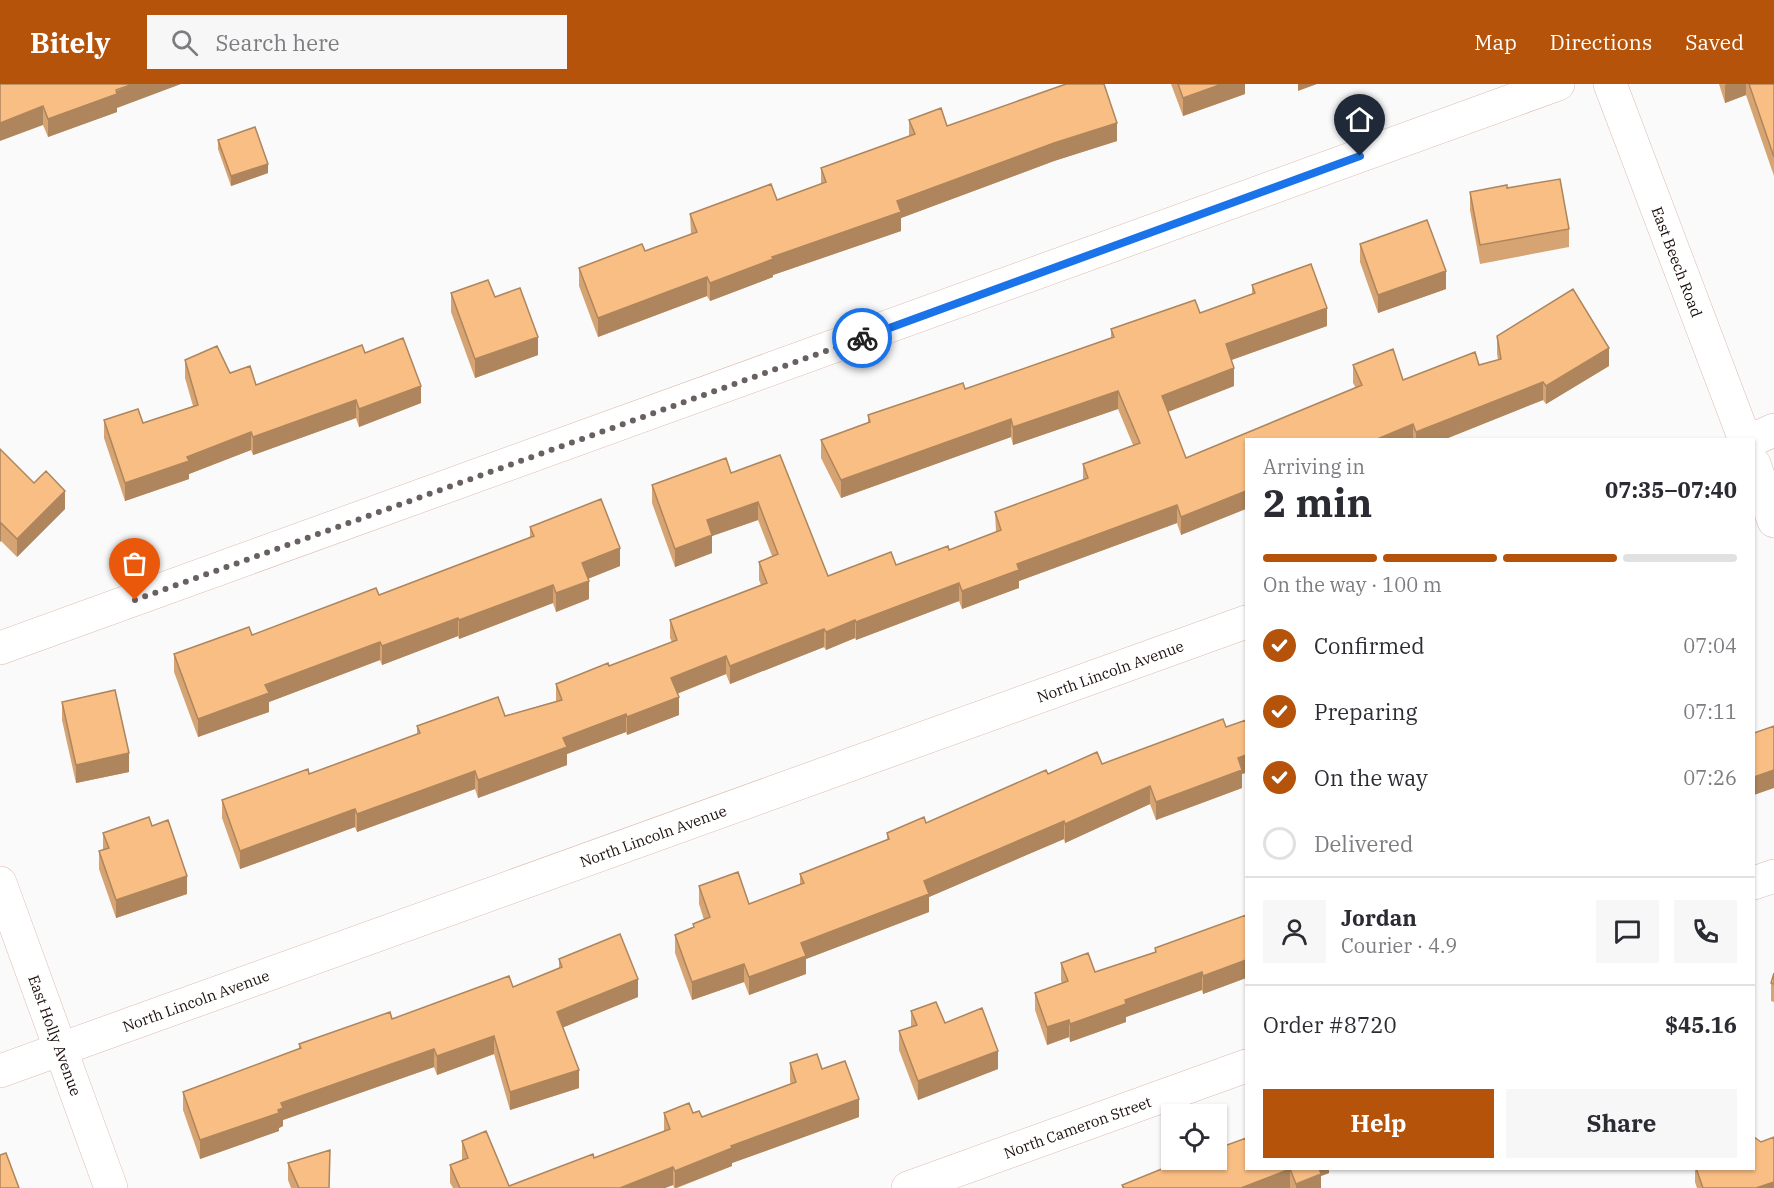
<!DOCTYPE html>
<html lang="en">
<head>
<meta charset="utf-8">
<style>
  :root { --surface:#fff; --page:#f7f7f7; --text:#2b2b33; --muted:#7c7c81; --line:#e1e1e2; --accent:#b45309 }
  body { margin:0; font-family:"IBM Plex Serif",serif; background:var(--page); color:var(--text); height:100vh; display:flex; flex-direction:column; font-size:22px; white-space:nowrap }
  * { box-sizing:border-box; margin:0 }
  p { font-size:20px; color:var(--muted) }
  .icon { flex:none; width:33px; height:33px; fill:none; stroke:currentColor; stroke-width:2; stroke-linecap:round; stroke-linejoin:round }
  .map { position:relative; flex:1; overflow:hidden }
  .panel { position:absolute; left:1245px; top:354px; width:510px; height:732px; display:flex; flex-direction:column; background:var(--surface); border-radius:0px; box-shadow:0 2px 4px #0004 }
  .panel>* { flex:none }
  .buttons { position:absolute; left:1161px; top:1020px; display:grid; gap:12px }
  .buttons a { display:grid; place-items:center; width:66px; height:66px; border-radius:0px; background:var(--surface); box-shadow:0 2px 4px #0004; font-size:30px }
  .pin { position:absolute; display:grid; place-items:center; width:51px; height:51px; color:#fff; margin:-62px -26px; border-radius:50% 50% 50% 0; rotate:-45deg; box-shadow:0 0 6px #0007 }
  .pin .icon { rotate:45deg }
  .courier { position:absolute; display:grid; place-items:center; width:60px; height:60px; margin:-30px; border:4px solid #1a73e8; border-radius:50%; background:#fff; color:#222; box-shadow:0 2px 8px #0007 }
  .headline em { font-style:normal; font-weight:800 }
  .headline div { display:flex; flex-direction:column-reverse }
  .headline { display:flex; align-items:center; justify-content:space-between; height:102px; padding:0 18px }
  h1 { font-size:39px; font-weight:800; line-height:45px }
  .bar { display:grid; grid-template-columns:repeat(4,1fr); gap:9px 6px; align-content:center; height:72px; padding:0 18px }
  .bar i { height:8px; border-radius:4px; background:var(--line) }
  .bar .selected { background:var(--accent) }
  .bar p { grid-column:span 4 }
  .line { display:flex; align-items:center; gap:15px; padding:0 18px; border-top:2px solid var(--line) }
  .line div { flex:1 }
  .round { display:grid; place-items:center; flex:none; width:63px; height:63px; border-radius:0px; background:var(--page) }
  ol { padding:0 18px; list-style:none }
  li { display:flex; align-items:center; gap:18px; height:66px }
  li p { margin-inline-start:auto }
  li .icon { padding:6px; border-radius:50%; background:var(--accent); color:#fff; stroke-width:4 }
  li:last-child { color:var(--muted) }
  li i { width:33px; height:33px; border:3px solid var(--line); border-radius:50% }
  .action { display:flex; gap:12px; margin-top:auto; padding:12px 18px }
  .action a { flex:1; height:69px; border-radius:0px; background:var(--accent); color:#fff; font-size:24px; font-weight:800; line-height:69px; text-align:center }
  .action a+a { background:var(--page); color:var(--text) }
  header { display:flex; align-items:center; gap:36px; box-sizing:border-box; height:84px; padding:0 30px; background:var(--accent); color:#fff }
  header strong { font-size:28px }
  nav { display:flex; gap:33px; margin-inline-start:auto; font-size:21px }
  .search { width:420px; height:54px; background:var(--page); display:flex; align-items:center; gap:15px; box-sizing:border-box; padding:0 21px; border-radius:0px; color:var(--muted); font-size:22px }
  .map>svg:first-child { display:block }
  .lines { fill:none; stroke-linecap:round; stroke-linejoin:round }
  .minor-casing { stroke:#dfbbae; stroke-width:34 }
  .minor { stroke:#fff; stroke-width:33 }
  .wall { fill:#d6a372 }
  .shaded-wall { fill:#ae855c }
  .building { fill:#f9be84; stroke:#ae855c; stroke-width:1.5 }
  .done { stroke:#69615f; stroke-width:6; stroke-dasharray:0 10.8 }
  .route { stroke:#1a73e8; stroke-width:8 }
  .labels { text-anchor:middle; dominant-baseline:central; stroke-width:4.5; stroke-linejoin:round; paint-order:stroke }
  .street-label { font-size:15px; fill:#1b0f0b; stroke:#fafafa }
</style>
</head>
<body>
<header>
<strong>Bitely</strong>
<div class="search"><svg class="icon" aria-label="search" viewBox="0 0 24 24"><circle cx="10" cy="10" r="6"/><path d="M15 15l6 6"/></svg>Search here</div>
<nav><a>Map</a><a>Directions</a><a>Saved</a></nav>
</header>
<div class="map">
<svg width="1774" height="1104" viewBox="0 0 1774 1104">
  <rect width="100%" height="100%" fill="#fafafa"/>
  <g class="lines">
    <defs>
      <g id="minor">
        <path id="s1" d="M1610 0 1745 356"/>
        <path d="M1752 356 1774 346"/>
        <path d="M1754 380 1774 437"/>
        <path d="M0 564 1558 0"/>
        <path id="s2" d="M0 799 111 1104"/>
        <path d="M1754 799 1774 792"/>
        <path id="s3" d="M0 987 1246 538"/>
        <path id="s4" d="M908 1104 1246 982"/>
      </g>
    </defs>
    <use href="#minor" class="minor-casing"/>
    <use href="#minor" class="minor"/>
  </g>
  <path class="wall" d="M0 0 117 24V28L48 53 43 41Z
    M1171 0H1245V10L1183 32Z
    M1719 0H1774V92L1746 11 1725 19Z
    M909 36 947 42 1117 57 1054 77 901 134V147L773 191V193L710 217 707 212 598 253 579 202V184L645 167 691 150 690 130 777 116 821 100V84L909 52Z
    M218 56 268 89 231 102 218 65Z
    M1507 104 1569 145V163L1480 180 1470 126V108Z
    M1360 160 1446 205 1378 229 1360 178Z
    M1252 201 1327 242 1231 276 1234 302 1168 328 1186 374 1356 304 1353 299V281L1403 296 1479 281 1498 276 1497 270V252L1609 282 1546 320 1543 316 1443 356H1246L1181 451 1177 439 1019 497V504L962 525 959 517 856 556 855 554 826 566 824 563 730 600 726 590 677 610 679 631 627 651 626 648 567 670V681L478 714 475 705 357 748 355 743 240 785 222 734V716L309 690 417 651V642L505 632 556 617V600L609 582 672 558 670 554V536L761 501 759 496V478L772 472 758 436 712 452V469L675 483 652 419V401L731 389 828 492 896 481 949 466 996 448 995 428 1083 396V380L1133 361 1118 325 1013 361 1011 353 841 414 821 374V356L868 339V331L965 305 1111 254V245L1200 229 1252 210Z
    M451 209 495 213 538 271 475 294 451 228Z
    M365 269 421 319 359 343 356 334 253 371 251 366 189 390V395L125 417 104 354V336L143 339 193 322 185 294V276L230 289 256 301Z
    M0 365 34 399 65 425 17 473 1 457Z
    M530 443 620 482 588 495 589 515 556 528 553 519 459 555 458 552 382 581 380 576 269 618V628L198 653 174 588V570L252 551 379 511 530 453Z
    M62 618 129 688 76 699 62 636Z
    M1102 680 1242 690V704L1156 736 1150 720 1065 759 1064 755 929 813V828L806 875V890L749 911 744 898 692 916 675 869V851L693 844V840L704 836 699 820V802L749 820 800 800V790L887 756V749L926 739 1048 690Z
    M152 742 187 810 116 834 99 785V767L103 766V749Z
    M1246 831V894L1203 910 1202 906 1126 933V938L1070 958 1069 953 1047 961 1035 926V909L1062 899 1061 897V879L1095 888 1155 868V864Z
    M559 875 638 913 563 943 579 1004 510 1026 494 970 437 991 434 983 283 1036V1042L279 1044V1047L200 1075 183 1026V1008L299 965V960L513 903 559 884Z
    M1774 889V918L1771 917V899Z
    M911 927 945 939 998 985 918 1016 899 966V947L911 943Z
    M790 979 822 985 859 1033 732 1079V1082L677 1104H674L673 1101 665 1104H453L450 1099V1081L462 1076V1057L509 1102 594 1074 664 1047V1029H693L702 1033 791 1000 790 997Z
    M1761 1058 1774 1104H1697L1695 1098V1084H1754Z
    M1185 1077 1329 1084V1089L1321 1092V1104H1122V1101Z
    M288 1079 329 1104H291L288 1096Z"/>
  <path class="shaded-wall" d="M133 0H181L117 24V28L48 53V35Z
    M1222 0H1245V10L1183 32V14Z
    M1298 0H1317L1298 7Z
    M1727 0H1746V11L1725 19V1Z
    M43 22V41L0 57V39Z
    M1117 39V57L1054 77 901 134V147L773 191V193L710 217V199L772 173 897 117 1054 59Z
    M268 80V89L231 102V92Z
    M1446 187V205L1378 229V211Z
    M707 193V212L598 253V234Z
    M1327 224V242L1226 278V260Z
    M538 253V271L475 294V275Z
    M1609 264V282L1546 320V302Z
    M1234 284V302L1162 330V312Z
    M1543 298V316L1443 356H1416V348Z
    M421 302V319L359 343V325Z
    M1118 307V325L1013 361V343Z
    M356 316V334L253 371V353Z
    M1011 335V353L841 414V396Z
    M1413 340V356H1375Z
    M251 348V366L189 390V395L125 417V399L187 373Z
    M65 407V425L17 473V455Z
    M1246 407V425L1181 451V433Z
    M758 418V436L712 452V469L675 483V465L707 436Z
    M1177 421V439L1019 497V504L962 525V507L1017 480Z
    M1 439V457L0 458V440Z
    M620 464V482L582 497V479Z
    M589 497V515L556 528V509Z
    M959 499V517L856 556V538Z
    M553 501V519L459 555V536Z
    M458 534V552L382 581V562Z
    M855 536V554L826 566V548Z
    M824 545V563L730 600V582Z
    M380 558V576L269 618V628L198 653V635L265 601Z
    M726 572V590L671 612V594Z
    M679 613V631L627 651V633Z
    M626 630V648L567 670V681L478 714V696L563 654Z
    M129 669V688L76 699V681Z
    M1246 671V689L1242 690V704L1156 736V718L1238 674Z
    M1774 686V704L1754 711V693Z
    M475 687V705L357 748V730Z
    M1150 702V720L1065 759V740Z
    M355 725V743L240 785V767Z
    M1064 737V755L929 813V828L806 875V890L749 911V893L801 859 924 797Z
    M187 792V810L116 834V816Z
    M1246 876V894L1203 910V892Z
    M744 880V898L692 916V898Z
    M1202 888V906L1126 933V938L1070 958V940L1125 916Z
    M638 895V913L557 946V928Z
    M1069 936V953L1047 961V943Z
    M494 952V970L437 991V972Z
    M434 965V983L283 1036V1042L279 1044V1047L200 1075V1056L278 1026 281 1019Z
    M998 967V985L918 1016V997Z
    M579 986V1004L510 1026V1008Z
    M859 1015V1033L732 1079V1082L675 1104V1087L731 1062Z
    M673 1083V1101L665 1104H620Z
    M1316 1084H1329V1089L1321 1092V1104H1296V1100Z
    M1290 1085V1104H1241Z
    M1774 1098V1104H1756Z"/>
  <path class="building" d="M0 0H133L116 6 117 10 48 35 43 22 0 39Z
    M1066 0H1104L1117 39 1054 59 897 117 901 128 772 173 773 175 710 199 707 193 598 234 579 184 642 160 645 167 697 148 690 130 771 100 777 116 826 98 821 84 915 50 909 36 941 24 947 42Z
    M1178 0H1222L1183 14Z
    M1749 0H1774V73Z
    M255 43 268 80 231 92 218 56Z
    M1560 95 1569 145 1480 161 1470 108 1507 101V104Z
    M1427 136 1446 187 1378 211 1360 160Z
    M1311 180 1327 224 1226 260 1234 284 1162 312 1186 374 1362 301 1353 281 1393 265 1403 296 1475 268 1479 281 1501 275 1497 252 1573 205 1609 264 1546 302 1543 298 1416 348 1413 340 1375 356H1246V407L1181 433 1177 421 1017 480 1019 486 962 507 959 499 856 538 855 536 826 548 824 545 730 582 726 572 671 594 679 613 627 633 626 630 563 654 567 663 478 696 475 687 357 730 355 725 240 767 222 716 308 685 309 690 420 649 417 642 498 613 505 632 562 616 556 600 608 579 609 582 677 556 670 536 767 499 759 478 778 470 758 418 707 436 712 451 675 465 652 401 726 374 731 389 780 371 828 492 891 468 896 481 948 462 949 466 1001 446 995 428 1088 394 1083 380 1140 359 1118 307 1013 343 1011 335 841 396 821 356 870 338 868 331 963 299 965 305 1114 253 1111 245 1195 216 1200 229 1255 209 1252 201Z
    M488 196 495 213 520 204 538 253 475 275 451 209Z
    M403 254 421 302 359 325 356 316 253 353 251 348 187 373 189 377 125 399 104 336 138 325 143 339 198 321 185 276 217 262 230 289 250 282 256 301 362 261 365 269Z
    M0 365 34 399 46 387 65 407 17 455 1 439 0 440Z
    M601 415 620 464 582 479 589 497 556 509 553 501 459 536 458 534 382 562 380 558 265 601 269 609 198 635 174 570 249 543 252 551 376 504 379 511 534 452 530 443Z
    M115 606 129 669 76 681 62 618Z
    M1223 635 1226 643 1246 636V671L1238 674 1242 686 1156 718 1150 702 1065 740 1064 737 924 797 929 810 801 859 806 872 749 893 744 880 692 898 675 851 694 843 693 840 710 833 699 802 738 788 749 820 804 799 800 790 889 755 887 749 924 733 926 739 1046 686 1048 690 1097 668 1102 680Z
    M1774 642V686L1754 693V649Z
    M149 733 152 742 168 736 187 792 116 816 99 767 109 764 103 749Z
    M1246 831V876L1203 892 1202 888 1125 916 1126 920 1070 940 1069 936 1047 943 1035 909 1068 897 1061 879 1088 869 1095 888 1156 868 1155 864Z
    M620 850 638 895 557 928 579 986 510 1008 494 952 437 972 434 965 281 1019 283 1024 278 1026 279 1029 200 1056 183 1008 301 964 299 960 390 928 392 935 509 892 513 903 562 883 559 875Z
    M1774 889V900L1771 899Z
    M936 918 945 939 982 924 998 967 918 997 899 947 917 941 911 927Z
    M817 970 822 985 845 977 859 1015 731 1062 732 1064 675 1087 673 1083 620 1104H460L450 1081 468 1074 462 1057 486 1047 509 1102 593 1070 594 1074 670 1045 664 1029 689 1019 693 1029 699 1027 702 1033 796 998 790 979Z
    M1754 1053 1761 1058 1774 1053V1098L1756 1104H1703L1696 1084H1754Z
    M1246 1054V1084H1319L1321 1090 1296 1100 1290 1085 1241 1104H1124L1122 1101 1184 1076 1185 1077 1189 1076H1216V1065Z
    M330 1066 329 1104H299L288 1079Z
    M6 1069 19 1104H0V1071Z"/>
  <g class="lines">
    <path class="done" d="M135 516 862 254"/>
    <path class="route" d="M862 254 1360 72"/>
  </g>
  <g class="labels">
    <g class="street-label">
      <text stroke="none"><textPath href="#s1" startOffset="190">East Beech Road</textPath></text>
      <text stroke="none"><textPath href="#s3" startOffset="1180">North Lincoln Avenue</textPath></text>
      <text stroke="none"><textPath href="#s3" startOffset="694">North Lincoln Avenue</textPath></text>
      <text stroke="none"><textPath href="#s3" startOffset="208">North Lincoln Avenue</textPath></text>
      <text stroke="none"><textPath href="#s2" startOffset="162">East Holly Avenue</textPath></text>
      <text stroke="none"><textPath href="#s4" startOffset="180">North Cameron Street</textPath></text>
    </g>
  </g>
</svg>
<div class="buttons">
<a><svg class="icon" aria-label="locate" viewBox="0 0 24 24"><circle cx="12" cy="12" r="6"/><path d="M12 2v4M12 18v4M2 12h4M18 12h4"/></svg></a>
</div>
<div class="pin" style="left:135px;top:516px;background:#ea580c"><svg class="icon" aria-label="bag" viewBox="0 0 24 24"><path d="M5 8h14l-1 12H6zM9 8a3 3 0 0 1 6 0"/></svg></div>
<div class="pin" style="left:1360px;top:72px;background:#1f2937"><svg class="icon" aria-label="home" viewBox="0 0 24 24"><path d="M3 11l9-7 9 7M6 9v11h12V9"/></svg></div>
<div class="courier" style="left:862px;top:254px"><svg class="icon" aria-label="bike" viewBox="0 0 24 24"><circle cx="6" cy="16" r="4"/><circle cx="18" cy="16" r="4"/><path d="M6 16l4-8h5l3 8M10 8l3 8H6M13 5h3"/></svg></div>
<section class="panel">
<div class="headline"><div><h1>2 min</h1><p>Arriving in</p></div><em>07:35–07:40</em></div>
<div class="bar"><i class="selected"></i><i class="selected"></i><i class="selected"></i><i></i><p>On the way · 100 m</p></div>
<ol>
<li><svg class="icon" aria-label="check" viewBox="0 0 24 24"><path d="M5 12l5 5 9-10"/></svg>Confirmed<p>07:04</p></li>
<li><svg class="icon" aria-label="check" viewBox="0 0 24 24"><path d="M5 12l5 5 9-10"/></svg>Preparing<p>07:11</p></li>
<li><svg class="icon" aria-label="check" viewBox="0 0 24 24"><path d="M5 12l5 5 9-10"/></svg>On the way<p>07:26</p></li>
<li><i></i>Delivered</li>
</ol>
<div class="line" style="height:108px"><a class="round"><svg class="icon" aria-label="person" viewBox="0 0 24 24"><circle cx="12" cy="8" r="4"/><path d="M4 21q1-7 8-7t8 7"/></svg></a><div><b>Jordan</b><p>Courier · 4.9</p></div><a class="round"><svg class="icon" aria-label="chat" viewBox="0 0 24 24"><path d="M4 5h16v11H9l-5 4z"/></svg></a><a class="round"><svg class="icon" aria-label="phone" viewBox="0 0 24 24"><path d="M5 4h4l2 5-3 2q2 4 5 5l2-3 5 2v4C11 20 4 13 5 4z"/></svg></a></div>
<div class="line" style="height:78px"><div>Order #8720</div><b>$45.16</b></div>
<div class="action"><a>Help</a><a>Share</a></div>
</section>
</div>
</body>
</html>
